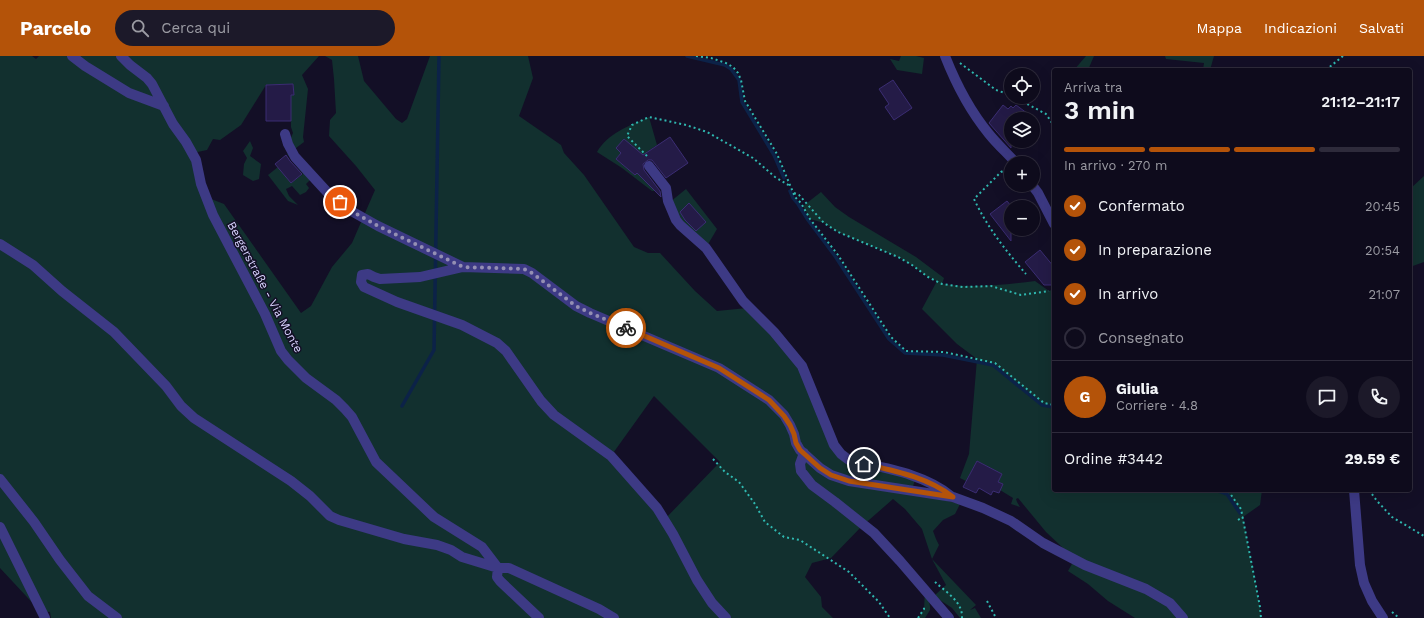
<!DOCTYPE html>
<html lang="it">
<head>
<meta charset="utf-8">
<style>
  :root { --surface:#0e0b1c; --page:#1c1929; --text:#f1f3f6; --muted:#9b9ba3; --line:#2e2b3b; --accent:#b45309 }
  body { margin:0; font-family:"Work Sans",sans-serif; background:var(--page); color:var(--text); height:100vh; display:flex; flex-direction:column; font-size:15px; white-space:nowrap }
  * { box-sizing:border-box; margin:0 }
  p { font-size:13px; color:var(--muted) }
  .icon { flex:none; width:22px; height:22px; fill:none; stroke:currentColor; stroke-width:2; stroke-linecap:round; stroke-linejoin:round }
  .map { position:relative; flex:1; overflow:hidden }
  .side { position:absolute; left:1052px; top:12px; width:360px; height:424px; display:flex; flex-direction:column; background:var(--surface); border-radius:4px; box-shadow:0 4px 16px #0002,0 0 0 1px var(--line) }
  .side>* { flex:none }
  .fabs { position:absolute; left:1004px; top:12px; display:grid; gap:8px }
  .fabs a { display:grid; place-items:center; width:36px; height:36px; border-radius:50%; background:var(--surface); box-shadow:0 4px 16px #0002,0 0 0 1px var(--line); font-size:20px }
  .pin { position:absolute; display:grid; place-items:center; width:34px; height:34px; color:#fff; margin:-17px; border:2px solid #fff; border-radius:50%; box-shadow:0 1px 4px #0007 }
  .courier { position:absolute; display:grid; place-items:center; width:40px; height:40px; margin:-20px; border:3px solid #b45309; border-radius:50%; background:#fff; color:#222; box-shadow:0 1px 5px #0007 }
  .headline em { font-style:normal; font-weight:600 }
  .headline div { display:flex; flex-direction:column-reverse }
  .headline { display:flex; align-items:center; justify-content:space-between; height:68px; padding:0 12px }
  h1 { font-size:26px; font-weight:600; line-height:30px }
  .bar { display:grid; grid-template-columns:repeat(4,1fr); gap:6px 4px; align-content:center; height:48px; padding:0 12px }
  .bar i { height:5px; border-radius:3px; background:var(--line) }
  .bar .selected { background:var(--accent) }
  .bar p { grid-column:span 4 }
  .line { display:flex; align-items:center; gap:10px; padding:0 12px; border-top:1px solid var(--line) }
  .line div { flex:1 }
  .round { display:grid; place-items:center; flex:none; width:42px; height:42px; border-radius:21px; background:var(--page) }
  ol { padding:0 12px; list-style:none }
  li { display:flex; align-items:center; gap:12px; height:44px }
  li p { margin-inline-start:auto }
  li .icon { padding:4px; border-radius:50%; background:var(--accent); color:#fff; stroke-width:4 }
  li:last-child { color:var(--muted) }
  li i { width:22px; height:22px; border:2px solid var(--line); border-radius:50% }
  header { display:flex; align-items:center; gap:24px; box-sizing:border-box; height:56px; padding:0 20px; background:var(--accent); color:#fff }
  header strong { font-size:19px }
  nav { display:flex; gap:22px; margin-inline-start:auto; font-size:14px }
  .search { width:280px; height:36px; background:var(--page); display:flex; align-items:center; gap:10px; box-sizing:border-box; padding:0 14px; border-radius:22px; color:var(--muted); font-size:15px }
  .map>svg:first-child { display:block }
  .green { fill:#12302f; fill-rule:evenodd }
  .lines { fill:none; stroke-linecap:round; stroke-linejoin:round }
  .stream { stroke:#0c2248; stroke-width:3.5 }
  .building { fill:#241b47; stroke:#3b2d73 }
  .path { stroke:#2fb8b0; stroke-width:2; stroke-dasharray:2 3; stroke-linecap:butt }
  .minor { stroke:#3d3a85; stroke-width:10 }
  .done { stroke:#948fb3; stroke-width:4; stroke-dasharray:0 7.2 }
  .route { stroke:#b45309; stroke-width:5 }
  .labels { text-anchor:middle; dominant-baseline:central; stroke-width:3; stroke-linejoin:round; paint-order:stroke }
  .street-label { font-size:12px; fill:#d9d4ff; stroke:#130f26 }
</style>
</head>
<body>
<header>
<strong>Parcelo</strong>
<div class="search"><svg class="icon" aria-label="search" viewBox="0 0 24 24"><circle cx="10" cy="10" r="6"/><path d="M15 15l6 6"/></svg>Cerca qui</div>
<nav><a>Mappa</a><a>Indicazioni</a><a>Salvati</a></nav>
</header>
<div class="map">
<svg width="1424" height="562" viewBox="0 0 1424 562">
  <rect width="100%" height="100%" fill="#130f26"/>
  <path class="green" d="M0 0H32L36 3 39 0H319L302 19 308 33 303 81 304 86 292 95 313 121 306 128 309 132 306 136 300 139 292 130 286 133 289 140 298 149 288 145 268 119 278 111 291 127 303 118 287 98 292 95 288 88 293 77 291 71V39H294L293 28 266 29 241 69 220 84 213 83 207 94 193 97 206 141 224 148 301 257 311 250 332 211 352 187 375 134 356 110 329 80 330 64 336 57 334 23 332 4 325 0H358L364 25 396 63 402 67 407 63 430 0H528L533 22 519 60 561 89 564 97 584 119 634 191 648 197H660L695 235 717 255 747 252 798 306 835 393 915 424 911 436 960 448 955 458 943 464 933 475 936 483 939 489 932 503 976 549 970 554 975 552 981 562H960L952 552 934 540 946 529 932 503 922 473 905 453 893 443 861 471 831 502 812 507 805 521 821 541 822 551 833 562H51L50 556 40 555 0 512ZM654 340 720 406 664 464 611 400Z
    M901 0H916L924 2 922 18 897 14 890 3 899 5Z
    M1086 0H1094L1088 14H1074Z
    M1165 0H1214L1210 14H1203L1204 7 1166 3Z
    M649 61 657 89 647 96 648 101 621 97 616 103 635 119 637 117 655 135H652L622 112 597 96C608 77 629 70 649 61Z
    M250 85 253 92 250 100 261 108 259 123 253 125 243 119 244 108 247 102 243 95Z
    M1424 120V206L1410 211V133Z
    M686 133 717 173 707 190 681 168 670 146Z
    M821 136 835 151 849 161 916 201 944 222 942 228C974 232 1004 229 1035 225L1049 235 1054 233V434H1262L1260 449 1243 461 1260 551 1261 562H1135L1108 545 1088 528 1068 515 1073 506 1063 492 1046 476 1018 442 1016 443 1017 446 1020 451 1011 448 1013 442 1000 434 1003 428 998 426 1002 418 977 405 966 425 960 422 969 398 977 303 957 288 922 253 937 225 928 221 912 209 898 201 838 176 824 167 810 163 803 150Z
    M925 534C926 540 931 547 930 554 929 556 926 560 925 562H918L924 553Z"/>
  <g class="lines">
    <path class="stream" d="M687 0 725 9 731 13 739 24 742 46 774 99 784 122
      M790 135 793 142 798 148 808 164 835 200 889 283 905 297 943 299 993 309 1042 349 1054 351
      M402 350 434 294 439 0
      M1216 434 1227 438 1240 457"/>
  </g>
  <path class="building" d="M893 24 912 52 894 64 885 51 889 48 879 33Z
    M293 28 294 39H291V65H266V29Z
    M1003 49 1008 53 1011 50 1013 52 1016 49 1035 63H1011V92L989 67Z
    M670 81 688 107 666 122 652 104H648L643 108 644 114 660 135 661 141 637 117 635 119 616 103 621 97 616 92 624 83 643 99Z
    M286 99 290 105 302 118 291 127 275 108Z
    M1007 145 1011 150V185L990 158Z
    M689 147 706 166 696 175 685 164 680 156Z
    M1040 194 1054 211V229H1044L1025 206Z
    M977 405 1002 418 998 426 1003 428 999 437 993 435 991 439 979 432 976 437 963 431Z"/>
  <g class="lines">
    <path class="path" d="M696 0 711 2 726 7 733 11 738 17 741 24 745 45 777 98 795 141 801 147 810 163 838 199 891 281 906 295 944 296 995 307 1044 347 1054 349
      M960 7 996 34 1011 39
      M1326 14 1343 0
      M1014 41 1046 58 1054 70
      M647 100 627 80 632 69 649 61 686 69 707 76 753 102 775 121 790 130
      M1007 113 1001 116 974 143C987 171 1006 195 1026 218
      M794 137 799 139 824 167 838 176 898 201 912 209 928 221 942 228 963 231 991 230 1021 239 1049 235
      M713 403 725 416 739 426 755 448 765 466 784 481 800 484 849 516 879 546 890 562
      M1223 434 1229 436 1241 453 1260 551 1261 562
      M1369 434 1377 445 1392 461 1424 480
      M1238 464 1243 461
      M935 526C946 536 963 546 962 562
      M987 545 996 562
      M1392 556 1399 562
      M918 562 924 553V549"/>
    <path class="minor" d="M72 0 85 10 129 37 164 50
      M121 0 130 9 147 22 152 28 173 68 186 86 196 104 201 128 213 159 265 258 281 295 288 304 306 322 336 344 345 353 352 361 376 406 434 461 482 491 498 512 497 521 500 525 539 562
      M945 0C956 28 970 55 989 78 997 88 1007 97 1016 107
      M285 78 288 88 295 101 328 137 353 156 378 170 463 211
      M649 110 666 132 668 145 676 164 680 169 706 192 743 245 774 276 802 310 834 389 841 398 849 404C883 412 923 417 951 440
      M1032 129 1038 137 1054 168
      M0 188 33 209 62 235 114 276 166 330 181 350 194 362 291 425 310 440 330 460 339 464 404 483 437 489 451 494 462 501 498 512H509L599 553 614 562
      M804 397 800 408 801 415 812 429 835 446 874 477 900 505 949 562
      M0 423 34 466 60 504 88 540 117 562
      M1354 434 1360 509 1364 527 1372 545 1383 562
      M0 471 45 562
      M726 562 712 547 697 524 673 478 657 452 611 400 554 359 541 345 506 295 497 287 462 269 397 246 364 231 361 226 362 219 368 218 374 221 380 223 420 221 463 211 524 213 532 217 576 250 590 257 719 312 769 344 784 359 790 369 794 378 796 387 800 394 820 412 831 419 849 425 953 441 983 452 1011 465 1043 487 1085 509 1146 533 1170 547 1183 562"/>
  </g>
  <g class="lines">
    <path class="done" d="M340 146 353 156 378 170 463 211 524 213 532 217 576 250 590 257 626 272"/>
    <path class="route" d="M626 272 719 312 769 344 784 360 790 369 794 378 796 387 800 394 820 412 831 419 849 425 953 441C927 421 895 415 864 408"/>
  </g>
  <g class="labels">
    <g class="street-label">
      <text transform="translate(265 231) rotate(62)">Bergerstraße - Via Monte</text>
    </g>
  </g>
</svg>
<div class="fabs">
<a><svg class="icon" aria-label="locate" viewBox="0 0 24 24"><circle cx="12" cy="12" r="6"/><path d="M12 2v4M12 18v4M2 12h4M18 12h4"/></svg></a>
<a><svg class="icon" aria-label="layers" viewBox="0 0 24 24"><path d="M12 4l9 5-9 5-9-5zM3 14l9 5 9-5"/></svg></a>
<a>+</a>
<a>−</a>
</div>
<div class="pin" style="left:340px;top:146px;background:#ea580c"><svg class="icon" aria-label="bag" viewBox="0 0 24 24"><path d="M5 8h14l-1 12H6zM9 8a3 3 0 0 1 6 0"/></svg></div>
<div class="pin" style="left:864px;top:408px;background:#1f2937"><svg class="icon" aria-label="home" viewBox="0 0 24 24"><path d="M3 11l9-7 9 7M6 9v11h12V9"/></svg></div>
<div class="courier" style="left:626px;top:272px"><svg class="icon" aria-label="bike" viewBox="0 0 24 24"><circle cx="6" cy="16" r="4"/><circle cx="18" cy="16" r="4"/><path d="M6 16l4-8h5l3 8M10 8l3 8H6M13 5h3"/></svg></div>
<section class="side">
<div class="headline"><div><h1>3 min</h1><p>Arriva tra</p></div><em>21:12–21:17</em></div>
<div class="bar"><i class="selected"></i><i class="selected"></i><i class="selected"></i><i></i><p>In arrivo · 270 m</p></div>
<ol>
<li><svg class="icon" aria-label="check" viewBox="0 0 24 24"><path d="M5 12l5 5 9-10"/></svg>Confermato<p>20:45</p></li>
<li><svg class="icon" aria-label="check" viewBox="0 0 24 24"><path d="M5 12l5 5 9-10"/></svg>In preparazione<p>20:54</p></li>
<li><svg class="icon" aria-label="check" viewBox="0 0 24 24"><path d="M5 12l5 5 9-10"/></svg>In arrivo<p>21:07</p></li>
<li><i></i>Consegnato</li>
</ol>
<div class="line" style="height:72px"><b class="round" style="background:var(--accent);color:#fff">G</b><div><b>Giulia</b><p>Corriere · 4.8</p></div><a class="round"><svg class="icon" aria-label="chat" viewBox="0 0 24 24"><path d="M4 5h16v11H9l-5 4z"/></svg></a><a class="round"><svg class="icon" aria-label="phone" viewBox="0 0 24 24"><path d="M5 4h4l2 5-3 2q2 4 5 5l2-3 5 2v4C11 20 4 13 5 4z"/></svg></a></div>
<div class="line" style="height:52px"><div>Ordine #3442</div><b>29.59 €</b></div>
</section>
</div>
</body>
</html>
